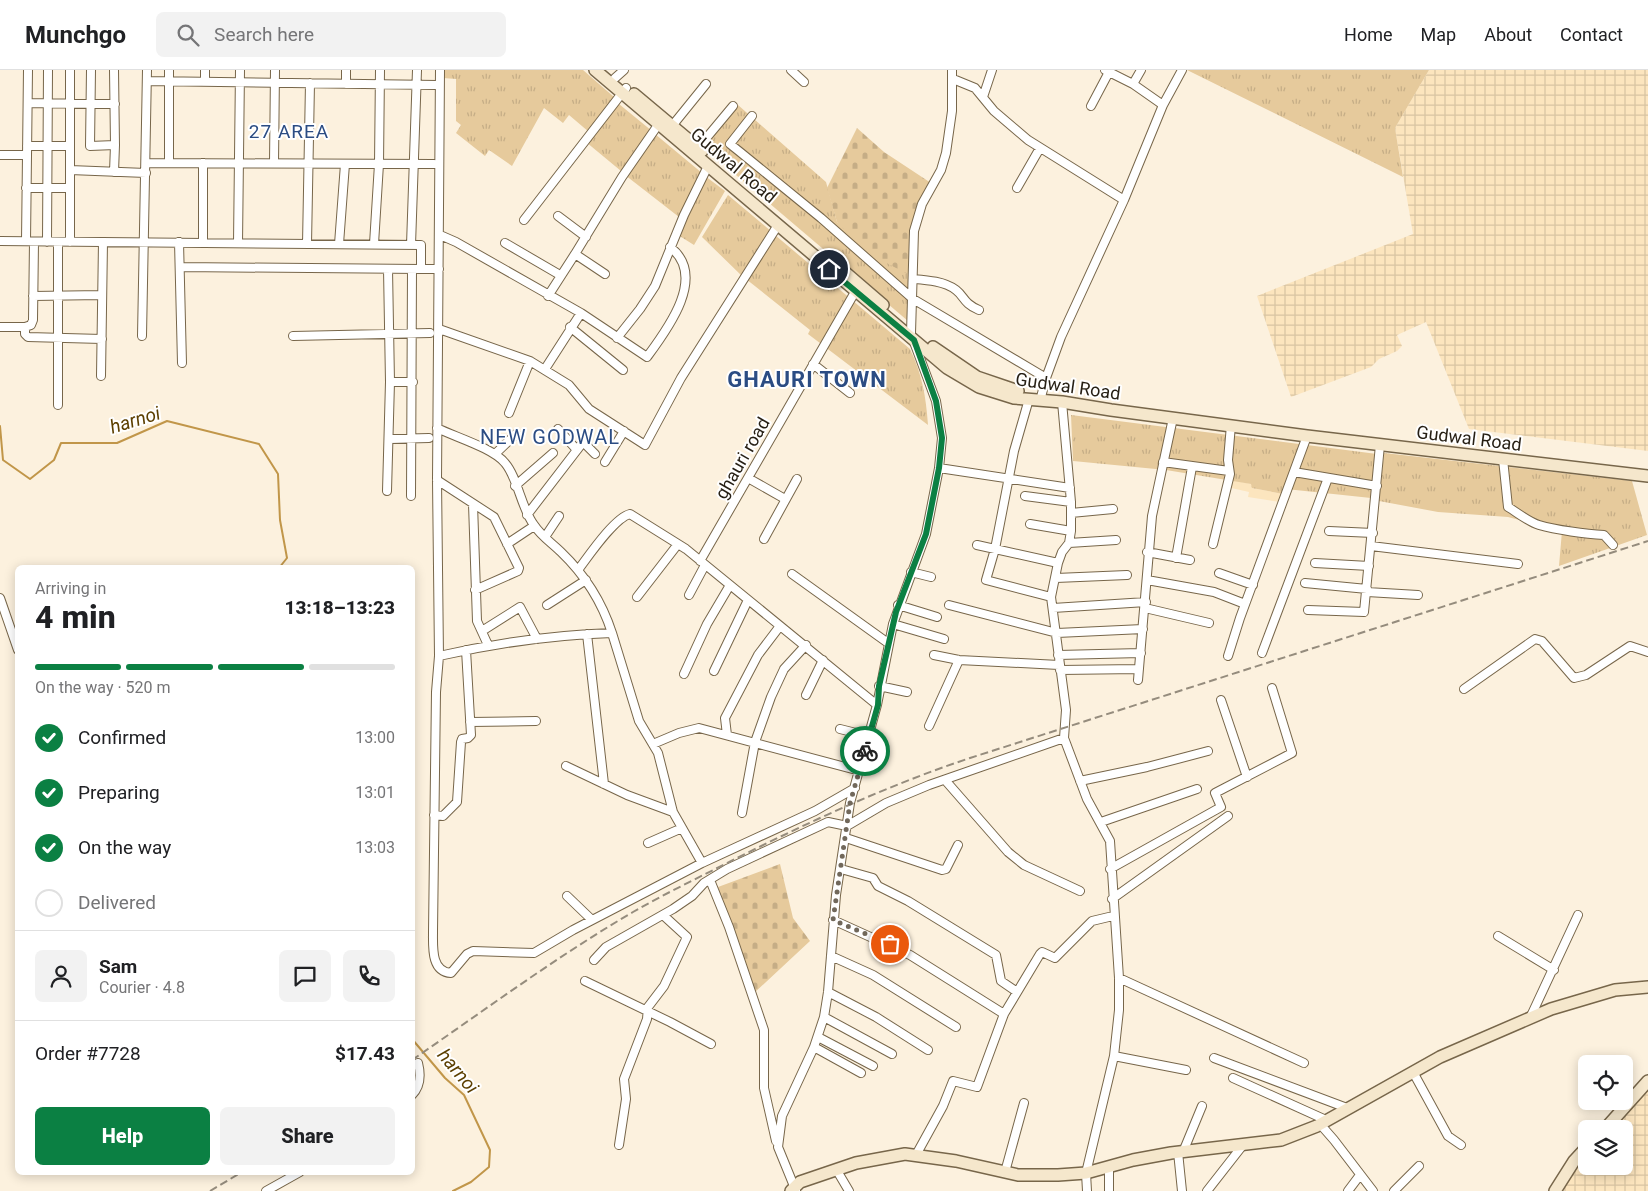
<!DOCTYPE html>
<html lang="en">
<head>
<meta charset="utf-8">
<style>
  :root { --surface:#fff; --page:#f2f2f2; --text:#202124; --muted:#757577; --line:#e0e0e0; --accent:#0b8043 }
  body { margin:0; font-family:Roboto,sans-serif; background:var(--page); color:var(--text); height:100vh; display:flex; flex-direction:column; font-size:19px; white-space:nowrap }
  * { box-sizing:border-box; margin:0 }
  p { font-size:16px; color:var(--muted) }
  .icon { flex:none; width:28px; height:28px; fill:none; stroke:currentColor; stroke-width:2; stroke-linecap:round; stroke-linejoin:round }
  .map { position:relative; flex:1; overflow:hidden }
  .panel { position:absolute; left:15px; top:495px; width:400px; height:610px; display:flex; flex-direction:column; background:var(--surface); border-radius:8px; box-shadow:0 2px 12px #0003 }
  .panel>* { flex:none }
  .buttons { position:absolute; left:1578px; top:985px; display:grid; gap:10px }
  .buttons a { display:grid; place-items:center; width:55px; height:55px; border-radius:8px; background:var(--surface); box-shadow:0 2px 12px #0003; font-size:25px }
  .pin { position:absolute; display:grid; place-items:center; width:42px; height:42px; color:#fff; margin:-21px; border:2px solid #fff; border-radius:50%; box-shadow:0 1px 5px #0007 }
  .courier { position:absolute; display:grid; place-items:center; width:50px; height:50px; margin:-25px; border:4px solid #0b8043; border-radius:50%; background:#fff; color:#222; box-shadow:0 1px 6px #0007 }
  .headline em { font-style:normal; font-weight:800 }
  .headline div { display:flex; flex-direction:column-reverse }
  .headline { display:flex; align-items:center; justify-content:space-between; height:85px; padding:0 20px }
  h1 { font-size:32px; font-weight:800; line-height:38px }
  .bar { display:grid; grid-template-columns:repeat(4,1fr); gap:8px 5px; align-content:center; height:60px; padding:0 20px }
  .bar i { height:6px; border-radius:4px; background:var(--line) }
  .bar .on { background:var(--accent) }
  .bar p { grid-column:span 4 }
  .line { display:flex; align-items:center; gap:12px; padding:0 20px; border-top:1px solid var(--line) }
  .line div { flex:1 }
  .round { display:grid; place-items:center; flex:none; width:52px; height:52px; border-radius:8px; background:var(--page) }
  ol { padding:0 20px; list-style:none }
  li { display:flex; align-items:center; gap:15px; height:55px }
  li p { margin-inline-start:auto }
  li .icon { padding:5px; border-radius:50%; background:var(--accent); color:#fff; stroke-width:4 }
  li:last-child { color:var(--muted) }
  li i { width:28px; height:28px; border:2px solid var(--line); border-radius:50% }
  .cta { display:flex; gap:10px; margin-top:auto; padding:10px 20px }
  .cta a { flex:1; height:58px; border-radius:8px; background:var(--accent); color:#fff; font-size:20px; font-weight:800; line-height:58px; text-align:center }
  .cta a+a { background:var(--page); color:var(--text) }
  header { display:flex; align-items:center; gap:30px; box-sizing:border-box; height:70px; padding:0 25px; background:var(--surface); border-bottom:1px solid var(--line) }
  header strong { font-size:24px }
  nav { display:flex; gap:28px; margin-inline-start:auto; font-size:18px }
  .search { width:350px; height:45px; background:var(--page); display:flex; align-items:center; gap:12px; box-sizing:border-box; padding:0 18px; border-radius:8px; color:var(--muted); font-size:19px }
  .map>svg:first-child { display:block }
  .built { fill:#fce5be }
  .industrial { fill:url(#industrial-grid) }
  .grass { fill:url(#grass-tufts) }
  .cemetery { fill:url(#cemetery-stones) }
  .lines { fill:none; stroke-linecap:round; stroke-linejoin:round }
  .stream { stroke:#c19649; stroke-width:2 }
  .street-casing { stroke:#77664a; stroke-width:10 }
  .secondary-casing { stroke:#77664a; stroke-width:14 }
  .street { stroke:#fff; stroke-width:8 }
  .secondary { stroke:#f5e7cc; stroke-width:11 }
  .rail { stroke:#958c7d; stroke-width:2; stroke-dasharray:8 4; stroke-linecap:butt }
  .done { stroke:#71685b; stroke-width:5; stroke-dasharray:0 9 }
  .route { stroke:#0b8043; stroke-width:6 }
  .labels { text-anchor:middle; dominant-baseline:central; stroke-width:4; stroke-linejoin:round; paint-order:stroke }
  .street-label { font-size:18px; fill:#261f14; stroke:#fff }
  .neighbourhood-label { font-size:19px; letter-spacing:1px; fill:#2b4c83; stroke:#fff }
  .water-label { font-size:19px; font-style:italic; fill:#5c3f00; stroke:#fff }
  .quarter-label { font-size:20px; letter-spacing:1px; fill:#2b4c83; stroke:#fff }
  .district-label { font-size:22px; font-weight:bold; letter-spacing:1px; fill:#2b4c83; stroke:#fff }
</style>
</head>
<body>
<header>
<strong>Munchgo</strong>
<div class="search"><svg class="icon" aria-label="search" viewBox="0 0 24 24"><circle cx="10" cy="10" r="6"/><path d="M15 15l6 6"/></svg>Search here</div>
<nav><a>Home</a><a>Map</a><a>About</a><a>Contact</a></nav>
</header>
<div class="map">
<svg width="1648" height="1121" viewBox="0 0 1648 1121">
  <defs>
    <pattern id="industrial-grid" width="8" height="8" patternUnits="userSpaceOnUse" patternTransform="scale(1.25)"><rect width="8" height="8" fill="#fce5be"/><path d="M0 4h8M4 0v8" fill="none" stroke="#d8c4a2"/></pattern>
    <pattern id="grass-tufts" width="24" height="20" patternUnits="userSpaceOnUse" patternTransform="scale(1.25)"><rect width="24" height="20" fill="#e6ca9c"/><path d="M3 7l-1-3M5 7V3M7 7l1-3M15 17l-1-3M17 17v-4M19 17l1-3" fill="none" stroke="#c5ad86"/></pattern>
    <pattern id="cemetery-stones" width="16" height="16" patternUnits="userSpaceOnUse" patternTransform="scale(1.25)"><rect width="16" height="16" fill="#e6ca9c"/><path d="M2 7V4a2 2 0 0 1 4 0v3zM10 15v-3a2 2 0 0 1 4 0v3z" fill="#c5ad86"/></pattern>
  </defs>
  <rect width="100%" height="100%" fill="#fcf1de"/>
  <path class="built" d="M1230 410 1252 414V418L1283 424 1280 432 1248 427 1249 422 1227 417Z"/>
  <path class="industrial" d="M1429 0H1648V381L1469 359 1426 252 1397 265 1402 276 1397 281 1379 289 1371 297 1291 327 1257 226 1413 164 1395 58Z
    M1648 1016V1121H1558L1586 1083V1096H1624V1059H1609Z"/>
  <path class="grass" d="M443 0H583L614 27 589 62 569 45 563 53 544 38 512 96 489 80 485 86 456 63 461 55 456 51V9L443 8Z
    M1187 0H1429L1395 58 1403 107Z
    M619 34 652 61 621 101 586 72Z
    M738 35 826 112 837 152 913 207 908 251 703 77Z
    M655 64 702 103 679 147 625 105Z
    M705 106 725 121 694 175 678 165Z
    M728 125 772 162 744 208 702 167Z
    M775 165 910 279C922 304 926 326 928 355L808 264 810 260 746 209Z
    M1071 345 1377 384 1371 428 1286 419 1283 424 1252 418 1251 414 1166 400 1073 391Z
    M1384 383 1632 411 1647 465 1559 496 1562 461 1508 447 1438 442 1379 431Z"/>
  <path class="cemetery" d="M857 58 884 82 931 113 914 162 913 207 864 181 837 152 827 118Z
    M780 794 793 848 810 871 753 924 718 817Z"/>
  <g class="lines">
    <path class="stream" d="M0 356 3 390 30 409 54 390 61 373H117L167 351 259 374 278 404 280 450 287 488 279 498
      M412 969 445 1008 464 1025 490 1080 489 1097 471 1112 453 1121"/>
    <defs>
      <path id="street" d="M91 0 90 76 115 75 114 102
        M114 0 115 75
        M169 0V93
        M205 0V12
        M346 0V14
        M440 0 437 410 439 586 436 622 433 862C433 877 431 902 451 903L467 884 473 881 534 883 573 860 702 793 815 741 855 718
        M791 0 804 12
        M1105 0 1133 14 1163 35
        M615 8 624 0
        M953 9 975 18 994 41 1028 70 1124 130
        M147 11 437 15
        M1133 14 1141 0
        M983 27 992 0
        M28 33 115 34
        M1091 36 1109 2
        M752 46 730 74 740 82 821 148 913 229 1046 308
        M672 56 706 14
        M27 76H70
        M698 78 733 36
        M0 85H27
        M146 93 434 94
        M274 93 275 0
        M70 100 146 103
        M26 118H70
        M1017 118 1040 78
        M558 146 586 167
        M524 150 626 18
        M440 165 456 172 581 243 647 287C667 260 708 206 670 177
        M0 171 421 175V199L180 197
        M26 171 28 0
        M47 172 48 0
        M70 172V0
        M179 172 182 293
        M203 173V93
        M238 173 240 0
        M505 173 560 205
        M307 174 310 13
        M339 174 345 94
        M374 174 379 94 380 0
        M411 175 417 0
        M421 199H439
        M605 204 575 184 622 107 658 55
        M913 209C926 210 944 211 956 220 965 227 963 233 979 240
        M33 226 102 225
        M548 226 575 184
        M0 257H25L31 255 33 250 34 172
        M25 257V264L28 267 102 269
        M570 257 623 300
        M439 259 530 291 569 315 589 339 645 375 681 308 778 155
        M142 266 147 0
        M293 266 430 263
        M908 266 911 263 914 161 922 134 941 100 946 83 952 41V0
        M617 268 640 239 655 216 684 145 708 96
        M813 294 850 323
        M545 299 581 243
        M101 306 103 172
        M390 312H413
        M1029 329 1014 381 995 479 986 510 1051 527
        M1040 331 1046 308 1061 267 1124 130 1163 35 1182 0
        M1062 332 1071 432V461L1069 473 1062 482 1058 493 1051 527 1066 640 1064 668 1087 729 1110 771 1119 908V940L1114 986 1086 1103 1087 1121
        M58 335V172
        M509 343 530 291
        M437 358C455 367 493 378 505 393 518 408 521 438 534 455 541 466 552 473 561 482 585 505 602 532 612 563
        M390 369 429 368
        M577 380 583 372 595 384
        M495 384 516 364
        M1503 389 1508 437C1518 443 1529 452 1539 455 1556 460 1586 464 1604 465L1613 475
        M605 392 624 361
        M1163 392 1229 401
        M939 398 1070 418
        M1294 402 1377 416
        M748 408 785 429
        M437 410 494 447 519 498 518 501 475 520
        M515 416 553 383
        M387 421 390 312 388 199
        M411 426 412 199
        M1025 426 1071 432
        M473 434 477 551 488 575
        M1071 443 1113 439
        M527 445 577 380 558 359
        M1030 454 1071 461
        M1329 461 1373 463
        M545 467 559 446
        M764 469 797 409
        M1069 473 1116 470
        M507 474 534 456
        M1213 474 1230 404 1228 390 1231 355
        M977 475 1058 493
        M1371 476 1518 494
        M1147 482 1190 490
        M1176 488 1192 397
        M700 491 855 222
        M1315 493 1369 496
        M578 500C588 487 614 448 630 444L686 479 877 635
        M911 502 931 507
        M1219 503 1253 515
        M792 504 888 573
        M1056 508 1127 505
        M1147 510 1214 522 1245 534
        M1305 513 1367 519
        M1367 522 1418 525
        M689 525 705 495
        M637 527 678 474
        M0 528 18 580
        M547 535 586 510
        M898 535 937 547
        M949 535 1057 563 1143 559
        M1053 538 1146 532
        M1145 538 1209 553
        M1308 540 1364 542 1380 375
        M893 554 944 569
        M482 561 520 537 537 569
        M587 564 604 714
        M1262 583 1328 408
        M934 585 959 590 1059 595
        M1058 585 1141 583
        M439 586C496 573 553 565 612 563L639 651 658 683 673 742 702 793
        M1228 586 1240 548 1307 366
        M1060 600 1139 599
        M714 601 748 530
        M684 604 707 554 730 515
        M1138 610 1152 446 1173 348
        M879 616 907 622
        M1464 619 1535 569 1542 571 1574 608 1586 605 1630 576 1648 582
        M806 625 823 590
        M1221 630 1247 707
        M470 652 536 651
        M929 656 959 590
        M840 659 868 666
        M727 665 725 648 758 585 780 556
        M653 674 679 663 699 658 860 701
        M566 696 627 725 673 742
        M945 710 1008 782 1024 795 1080 821
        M1080 711 1147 697 1208 681
        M742 743 755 672 771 627 784 599 806 575
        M434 745 443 746 457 732 461 672 462 669 468 668 471 665 466 580
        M1101 752 1197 719
        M846 768 942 800 946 799 958 775
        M648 773 682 758
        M841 799 873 808 878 816 908 831 996 885 1001 911 1017 922
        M1110 799 1221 737 1215 723 1292 683 1272 618
        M710 810 729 857 764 960V1018L776 1071
        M567 826 592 850
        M1112 829 1228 746
        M833 850 910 885 1004 944
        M1498 866 1554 900
        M831 886 873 905 956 957
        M594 890 606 877 673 839 692 826 704 813 727 799 828 752 847 756 886 733 929 715 1064 668
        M1119 908 1304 993
        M585 911 670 952 711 974
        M828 922 876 947 928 980
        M824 947 892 984
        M1530 948 1578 845
        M818 967 873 996
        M814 977 861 1003
        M1114 986 1186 1000
        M1214 988 1347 1038
        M1413 1002 1448 1066 1461 1075
        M1233 1008 1326 1050
        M412 1025C421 1016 421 1005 418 993
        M1320 1054 1334 1070 1373 1121
        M619 1075 626 1029 624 1009 647 949 648 937 664 916 687 867 663 845
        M1178 1082 1182 1121
        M1183 1082 1202 1036
        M916 1085 943 1036 953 1011 977 1017 1004 944 1040 884 1042 882 1055 888 1092 851 1113 846
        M1109 1097V1121
        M836 1099 849 1121
        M1005 1102 1024 1033
        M266 1121 300 1102
        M796 1121 778 1077 782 1046 814 977 824 947 828 922 836 825 850 733 877 635 893 554 926 464 939 398 942 368 936 331 914 272
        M1207 1121 1243 1075
        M1348 1121 1360 1105
        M1394 1121 1419 1096"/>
      <path id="secondary" d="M595 0 947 298 979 317 1014 328 1062 332 1111 340 1307 366 1648 406
        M634 24 702 81
        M833 192 883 235
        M933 277 977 307 1018 321
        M1605 1059 1648 1011
        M791 1121 800 1112 856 1093 905 1084 956 1091 1018 1105H1058L1086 1103 1133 1090 1171 1083 1281 1070 1317 1056 1440 987 1551 939 1615 920 1648 917
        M1555 1121 1574 1091 1586 1078"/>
    </defs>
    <use href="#street" class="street-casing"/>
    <use href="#secondary" class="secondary-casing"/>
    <use href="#street" class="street"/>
    <use href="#secondary" class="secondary"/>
    <path class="rail" d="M412 990C485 940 556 887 633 842 666 823 702 806 737 788 813 750 889 715 970 688L1648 471
      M210 1121 242 1102"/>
  </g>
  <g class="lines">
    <path class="done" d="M865 681 850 733 833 850 890 874"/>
    <path class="route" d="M829 199 914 270 936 331 942 368 939 398 926 464 896 542 879 616 878 635 865 681"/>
  </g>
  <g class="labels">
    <g class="street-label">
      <text transform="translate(734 95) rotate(40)">Gudwal Road</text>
      <text transform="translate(1068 316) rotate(8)">Gudwal Road</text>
      <text transform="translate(1469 368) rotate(7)">Gudwal Road</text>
      <text transform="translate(742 388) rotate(-60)">ghauri road</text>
    </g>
    <g class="neighbourhood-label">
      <text x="289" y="61">27 AREA</text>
    </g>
    <g class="water-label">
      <text transform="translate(135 350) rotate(-17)">harnoi</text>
      <text transform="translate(458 1001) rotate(50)">harnoi</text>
    </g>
    <g class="quarter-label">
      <text x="550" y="367">NEW GODWAL</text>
    </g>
    <g class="district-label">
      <text x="807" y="309">GHAURI TOWN</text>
    </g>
  </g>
</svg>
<div class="buttons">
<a><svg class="icon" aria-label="locate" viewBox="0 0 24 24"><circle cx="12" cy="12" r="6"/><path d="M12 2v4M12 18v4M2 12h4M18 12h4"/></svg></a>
<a><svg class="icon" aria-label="layers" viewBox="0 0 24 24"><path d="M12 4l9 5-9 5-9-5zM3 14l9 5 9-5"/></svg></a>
</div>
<div class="pin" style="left:890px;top:874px;background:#ea580c"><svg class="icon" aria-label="bag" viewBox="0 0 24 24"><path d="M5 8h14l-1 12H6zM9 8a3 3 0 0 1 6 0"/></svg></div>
<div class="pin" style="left:829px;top:199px;background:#1f2937"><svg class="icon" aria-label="home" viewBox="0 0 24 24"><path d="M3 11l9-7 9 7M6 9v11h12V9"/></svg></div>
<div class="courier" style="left:865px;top:681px"><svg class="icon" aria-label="bike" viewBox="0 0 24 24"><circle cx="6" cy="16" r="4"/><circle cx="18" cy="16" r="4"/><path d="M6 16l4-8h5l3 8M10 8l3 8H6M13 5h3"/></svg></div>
<section class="panel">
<div class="headline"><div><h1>4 min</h1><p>Arriving in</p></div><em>13:18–13:23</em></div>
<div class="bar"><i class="on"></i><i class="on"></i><i class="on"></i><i></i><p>On the way · 520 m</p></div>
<ol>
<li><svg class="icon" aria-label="check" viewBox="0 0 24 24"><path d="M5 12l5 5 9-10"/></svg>Confirmed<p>13:00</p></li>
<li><svg class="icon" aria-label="check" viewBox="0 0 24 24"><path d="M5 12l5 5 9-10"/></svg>Preparing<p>13:01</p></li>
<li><svg class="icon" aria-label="check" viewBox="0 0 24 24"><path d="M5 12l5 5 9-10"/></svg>On the way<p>13:03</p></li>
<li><i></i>Delivered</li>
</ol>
<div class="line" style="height:90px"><a class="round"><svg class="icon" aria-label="person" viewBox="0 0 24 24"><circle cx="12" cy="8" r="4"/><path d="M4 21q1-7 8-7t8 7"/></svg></a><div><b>Sam</b><p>Courier · 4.8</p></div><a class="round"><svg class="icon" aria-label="chat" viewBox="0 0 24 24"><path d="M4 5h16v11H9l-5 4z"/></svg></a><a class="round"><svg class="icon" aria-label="phone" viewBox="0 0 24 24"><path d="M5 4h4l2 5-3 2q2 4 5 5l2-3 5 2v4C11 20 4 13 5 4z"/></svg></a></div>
<div class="line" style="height:65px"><div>Order #7728</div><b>$17.43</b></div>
<div class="cta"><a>Help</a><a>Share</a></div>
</section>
</div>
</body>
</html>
